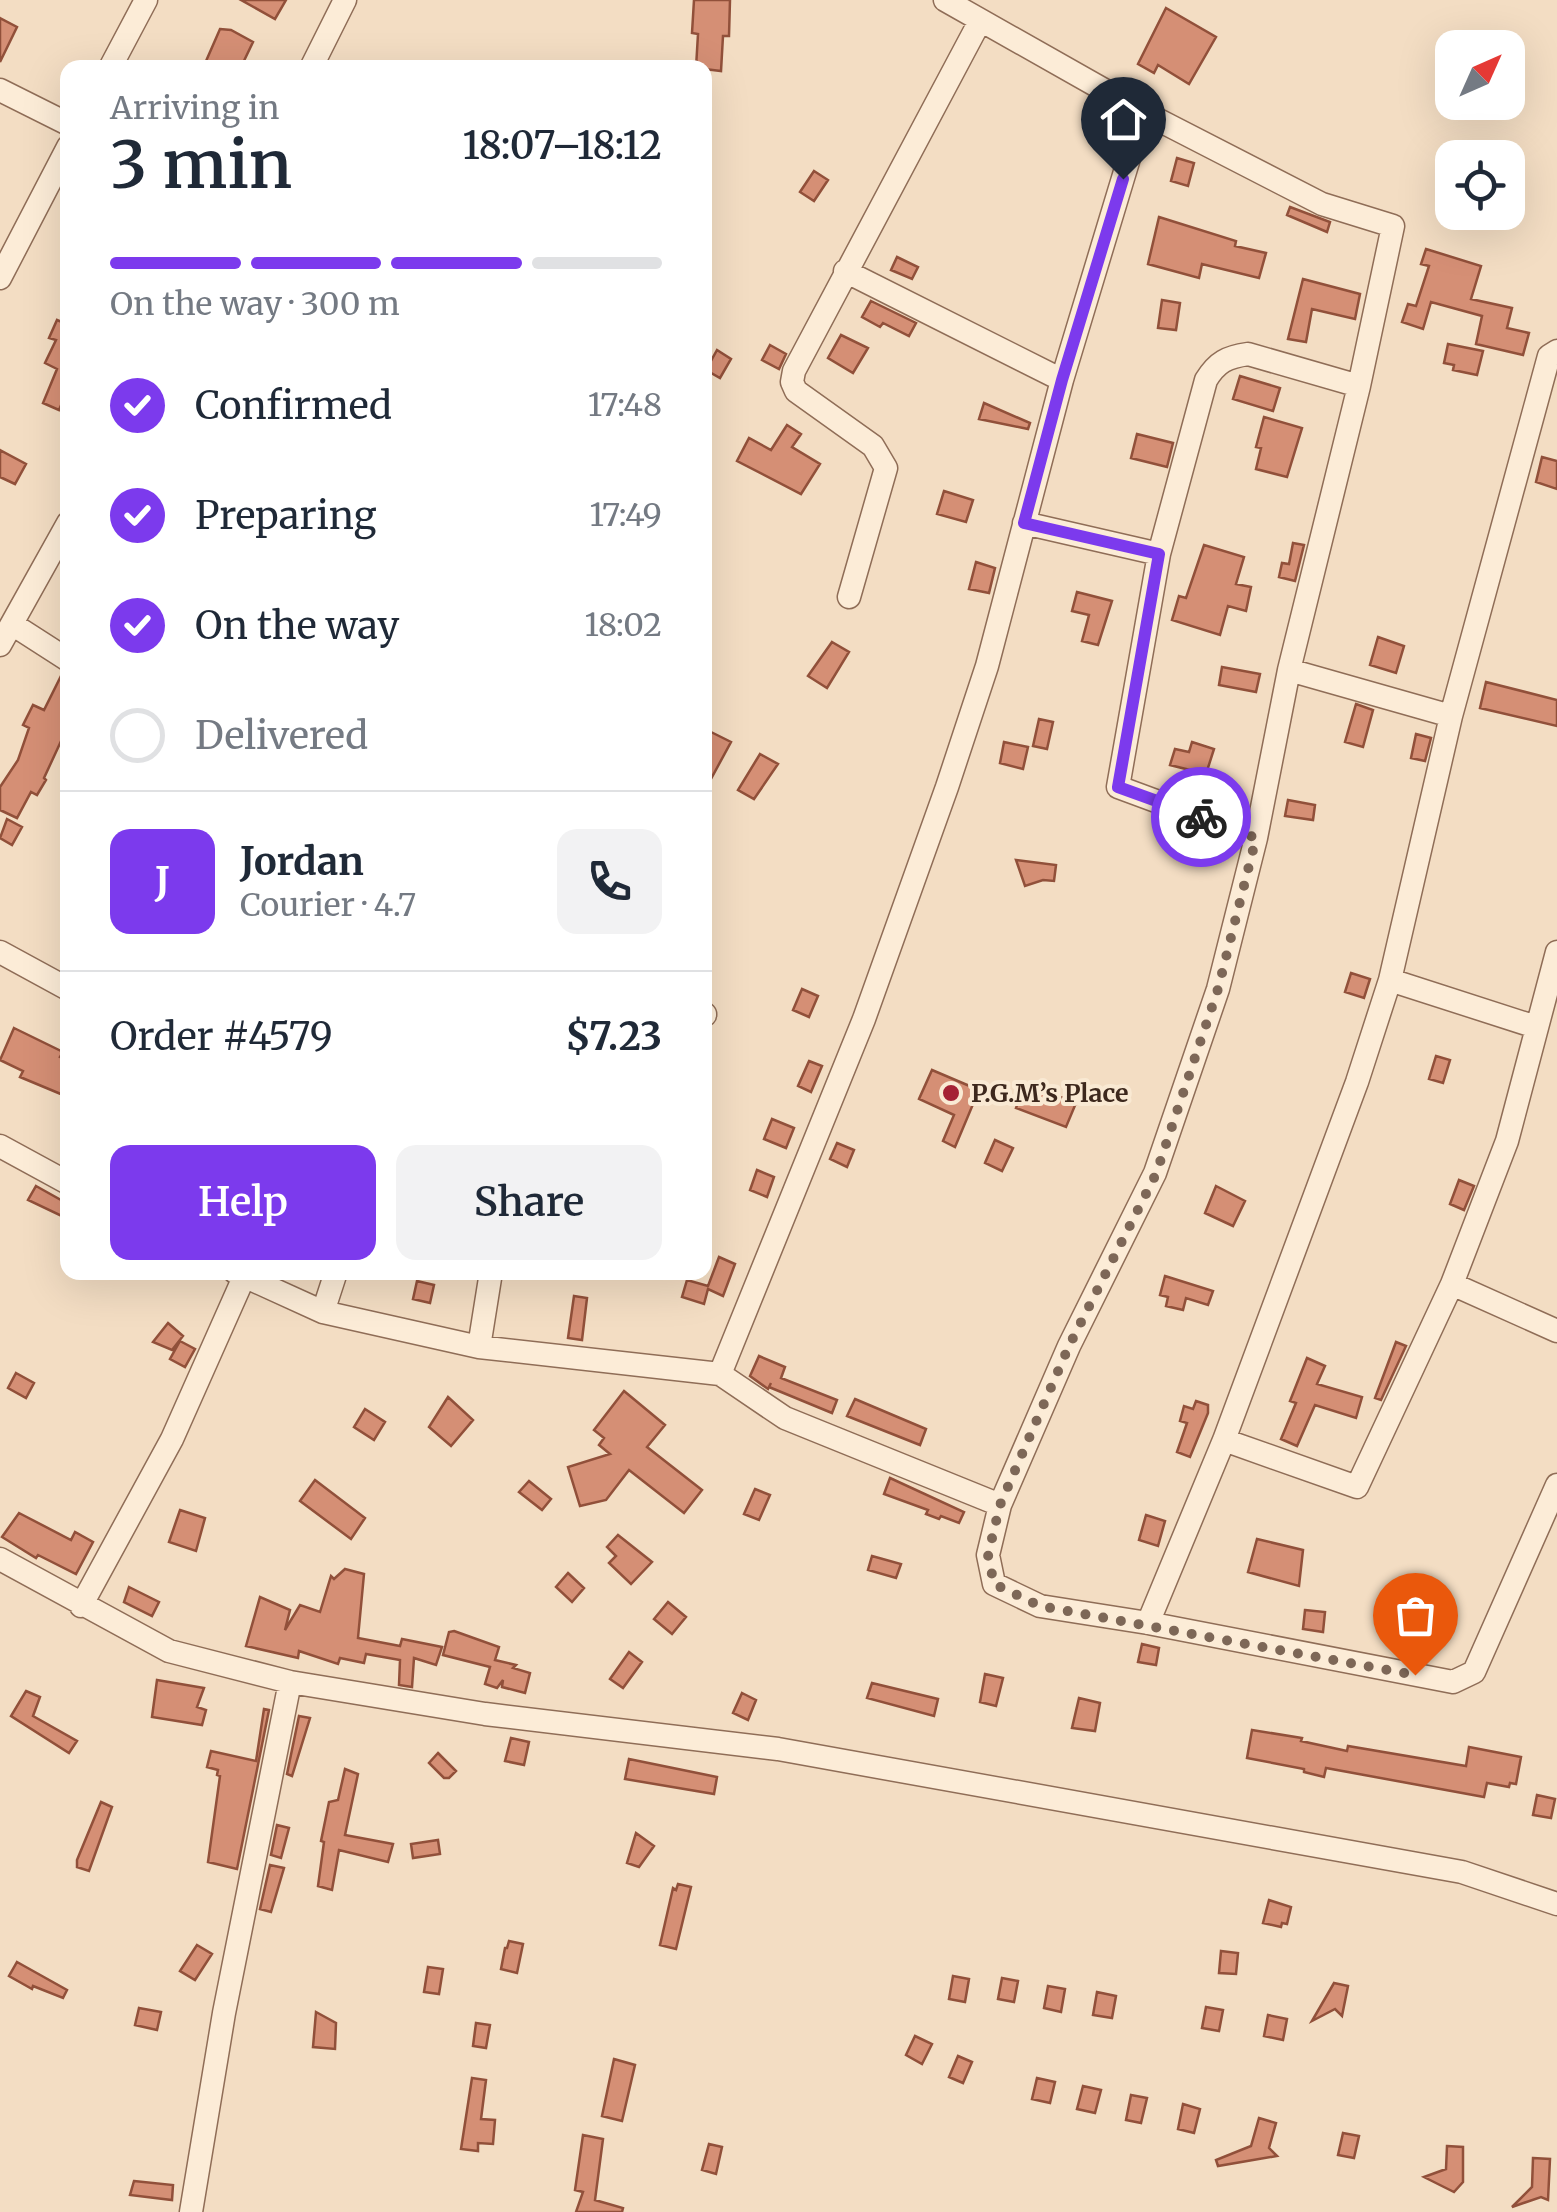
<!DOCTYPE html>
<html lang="en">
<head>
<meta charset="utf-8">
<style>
  :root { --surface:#fff; --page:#f2f2f3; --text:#1f2937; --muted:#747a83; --line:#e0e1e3; --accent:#7c3aed }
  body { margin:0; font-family:Merriweather,serif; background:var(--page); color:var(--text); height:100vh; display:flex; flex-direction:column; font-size:38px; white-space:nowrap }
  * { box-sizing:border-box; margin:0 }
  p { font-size:32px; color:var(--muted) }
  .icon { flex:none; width:55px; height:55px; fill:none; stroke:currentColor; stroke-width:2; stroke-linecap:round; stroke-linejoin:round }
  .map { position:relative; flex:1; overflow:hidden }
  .sheet { position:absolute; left:60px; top:60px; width:652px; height:1220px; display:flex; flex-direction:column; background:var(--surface); border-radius:20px; box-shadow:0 10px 40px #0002 }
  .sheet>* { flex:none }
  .needle { width:65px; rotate:45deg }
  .fabs { position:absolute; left:1435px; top:30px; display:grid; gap:20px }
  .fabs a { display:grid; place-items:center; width:90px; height:90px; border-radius:20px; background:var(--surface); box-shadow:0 10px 40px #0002; font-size:50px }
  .pin { position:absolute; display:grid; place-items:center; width:85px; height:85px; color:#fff; margin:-102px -42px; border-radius:50% 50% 50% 0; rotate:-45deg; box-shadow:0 0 10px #0007 }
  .pin .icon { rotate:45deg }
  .courier { position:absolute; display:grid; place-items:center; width:100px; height:100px; margin:-50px; border:8px solid #7c3aed; border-radius:50%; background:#fff; color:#222; box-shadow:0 2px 12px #0007 }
  .head em { font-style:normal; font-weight:600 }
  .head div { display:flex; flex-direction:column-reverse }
  .head { display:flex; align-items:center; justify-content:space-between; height:170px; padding:0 50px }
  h1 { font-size:65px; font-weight:600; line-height:75px }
  .bar { display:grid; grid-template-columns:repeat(4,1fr); gap:15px 10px; align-content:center; height:120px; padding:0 50px }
  .bar i { height:12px; border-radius:8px; background:var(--line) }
  .bar .current { background:var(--accent) }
  .bar p { grid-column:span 4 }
  .line { display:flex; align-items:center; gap:25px; padding:0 50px; border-top:2px solid var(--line) }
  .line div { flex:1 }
  .round { display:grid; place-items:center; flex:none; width:105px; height:105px; border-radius:20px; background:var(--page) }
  ol { padding:0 50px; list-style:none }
  li { display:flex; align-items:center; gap:30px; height:110px }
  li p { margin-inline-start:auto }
  li .icon { padding:10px; border-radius:50%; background:var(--accent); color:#fff; stroke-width:4 }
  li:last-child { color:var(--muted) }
  li i { width:55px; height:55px; border:5px solid var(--line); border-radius:50% }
  .primary-button { display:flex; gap:20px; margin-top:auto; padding:20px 50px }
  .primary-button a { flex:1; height:115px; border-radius:20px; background:var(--accent); color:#fff; font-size:40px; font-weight:600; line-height:115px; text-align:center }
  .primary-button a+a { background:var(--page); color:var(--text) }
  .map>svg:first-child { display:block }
  .building { fill:#d58f75; stroke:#91503a; stroke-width:2.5 }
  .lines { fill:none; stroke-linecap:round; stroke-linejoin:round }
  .minor-casing { stroke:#8f6d57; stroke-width:25 }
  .minor { stroke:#fcecd7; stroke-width:22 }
  .done { stroke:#7d6757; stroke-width:10; stroke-dasharray:0 18 }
  .route { stroke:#7c3aed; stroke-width:12 }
  .poi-dot { fill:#a52134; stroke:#f9e9d3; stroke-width:4 }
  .labels { text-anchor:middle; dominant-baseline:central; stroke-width:8; stroke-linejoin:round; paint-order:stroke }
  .poi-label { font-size:25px; font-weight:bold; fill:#3d281d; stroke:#f9e9d3; text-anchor:start }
</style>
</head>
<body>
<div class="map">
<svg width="1557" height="2212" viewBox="0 0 1557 2212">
  <rect width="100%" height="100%" fill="#f3ddc3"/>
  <path class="building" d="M241 0H286L275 19Z
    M694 0H730L729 36H723L721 71 696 68 698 34 692 33Z
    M1166 8 1216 37 1189 84 1158 65 1154 73 1138 64Z
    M0 18 17 27 0 62Z
    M220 29 231 30 253 42 242 65 235 62 232 68H203Z
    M1177 158 1194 163 1188 186 1171 181Z
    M814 171 828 180 814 201 800 192Z
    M1290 207 1330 222 1327 232 1287 215Z
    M1159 217 1236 241 1235 246 1266 253 1259 278 1202 264 1199 278 1148 264Z
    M1426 249 1481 266 1471 299 1512 308 1507 328 1529 333 1523 355 1476 344 1482 316 1431 302 1423 329 1402 322 1408 304 1416 306 1429 266 1421 264Z
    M897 257 918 267 912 279 891 270Z
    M1303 279 1360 294 1355 319 1312 309 1306 342 1288 339Z
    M1162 300 1180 303 1176 330 1158 328Z
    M871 301 916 323 909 336 883 323 880 327 862 317Z
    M68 316V389L59 410 43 403 57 369 45 363 56 340 49 338 57 320 64 323Z
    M841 335 868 348 853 373 828 358Z
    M1448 344 1483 351 1477 375 1453 370 1454 365 1444 363Z
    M770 345 786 354 779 369 762 360Z
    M717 350 731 359 720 378 706 370Z
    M1240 376 1280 388 1273 411 1233 399Z
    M984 403 1030 423 1028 429 979 419Z
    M1264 417 1302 428 1287 477 1256 469 1261 448 1256 447Z
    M787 425 801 434 792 447 820 464 801 494 737 461 749 438 771 450Z
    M1137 434 1173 443 1167 467 1131 458Z
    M0 450 26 464 15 484 0 477Z
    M1542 457 1557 461V489L1536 482Z
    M944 491 973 500 966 522 937 514Z
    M1293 543 1304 545 1295 581 1279 577 1282 563 1289 564Z
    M1204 545 1244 557 1236 584 1251 587 1246 611 1228 606 1220 635 1172 620 1179 596 1186 598Z
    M976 562 995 568 989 593 969 589Z
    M1077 592 1112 601 1098 645 1082 641 1089 615 1072 611Z
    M1378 637 1404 646 1396 673 1370 665Z
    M832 642 849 652 827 688 808 676Z
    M1222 667 1260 674 1256 692 1219 685Z
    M62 674 68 675V726L44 778 46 780 37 795 31 792 17 818 0 810V787L18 760 29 728 23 725 33 705 44 710Z
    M1486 682 1557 700V726L1480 708Z
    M1356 704 1373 710 1363 747 1345 742Z
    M1039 719 1053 722 1047 749 1033 746Z
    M705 729 731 742 705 790Z
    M1416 734 1431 738 1425 761 1411 758Z
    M1004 742 1028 747 1023 769 1000 763Z
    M1192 742 1214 749 1206 774 1170 765 1175 749 1189 752Z
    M760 754 778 764 754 799 738 790Z
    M1288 800 1315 805 1313 820 1285 816Z
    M7 819 22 827 12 845 0 838Z
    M1016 860 1056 865 1054 881 1043 880 1025 886Z
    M1351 973 1370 979 1364 998 1345 992Z
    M802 989 818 996 809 1017 793 1010Z
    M14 1028 63 1052 60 1057 68 1061V1097L20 1077 23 1071 0 1060Z
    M1436 1056 1450 1060 1443 1083 1429 1079Z
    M809 1061 822 1066 811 1092 798 1086Z
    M932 1070 979 1090 955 1147 943 1141 954 1115 919 1099Z
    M1025 1084 1076 1103 1066 1127 1016 1108Z
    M772 1119 794 1128 786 1148 764 1139Z
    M995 1140 1013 1148 1002 1171 985 1163Z
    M837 1143 854 1150 847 1167 830 1159Z
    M757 1170 774 1177 767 1197 750 1190Z
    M1459 1180 1474 1186 1464 1210 1450 1204Z
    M36 1186 68 1204V1219L28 1200Z
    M1216 1186 1245 1201 1233 1226 1205 1213Z
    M719 1257 735 1264 723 1296 708 1289 704 1304 682 1297 687 1280 708 1286Z
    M1165 1276 1213 1291 1208 1305 1186 1298 1183 1310 1166 1306 1168 1297 1160 1295Z
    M417 1281 434 1285 430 1303 413 1299Z
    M574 1296 587 1298 582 1340 568 1338Z
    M168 1323 183 1336 172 1350 153 1342Z
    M180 1341 195 1349 185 1367 170 1359Z
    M1396 1342 1406 1346 1381 1400 1375 1398Z
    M759 1356 785 1367 781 1378 837 1400 832 1413 769 1387 771 1383 768 1389 750 1376Z
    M1307 1358 1325 1366 1317 1384 1362 1397 1356 1418 1315 1405 1297 1446 1281 1439 1296 1403 1290 1401Z
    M16 1373 34 1383 26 1398 8 1388Z
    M624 1391 665 1425 647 1447 702 1490 684 1513 629 1470 606 1500 580 1506 568 1467 610 1454 599 1445 604 1438 594 1430Z
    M448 1397 473 1420 451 1446 429 1427Z
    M855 1399 926 1429 920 1445 847 1416Z
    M1196 1401 1208 1405V1413L1190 1457 1177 1452 1187 1423 1180 1421 1184 1406 1193 1409Z
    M365 1409 385 1422 374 1440 354 1427Z
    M890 1478 964 1512 959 1523 941 1516 939 1519 926 1514 928 1510 884 1494Z
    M315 1480 365 1518 351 1539 300 1501Z
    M529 1481 551 1499 542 1510 519 1492Z
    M755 1489 770 1495 759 1520 744 1514Z
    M180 1510 205 1518 196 1551 169 1542Z
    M19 1513 71 1540 75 1532 93 1542 76 1574 38 1555 36 1558 2 1537Z
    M1146 1515 1165 1521 1158 1546 1139 1540Z
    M618 1535 652 1562 631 1584 609 1563 616 1556 607 1547Z
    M1257 1539 1303 1550 1299 1586 1248 1572Z
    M872 1556 901 1564 896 1578 868 1570Z
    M345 1569 364 1574 358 1638 400 1646 402 1639 442 1647 436 1665 414 1658 412 1687 399 1685 400 1660 366 1654 364 1663 340 1658 338 1664 299 1651 298 1658 246 1646 260 1597 290 1610 285 1630 300 1605 320 1612 331 1576 334 1579Z
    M568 1573 584 1588 572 1602 556 1587Z
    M129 1587 159 1602 152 1616 124 1602Z
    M668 1602 686 1617 672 1634 654 1619Z
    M1305 1610 1325 1612 1323 1632 1303 1629Z
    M454 1631 499 1647 495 1660 516 1665 513 1668 530 1673 525 1693 502 1687 503 1680 497 1688 485 1684 490 1667 443 1655 449 1632Z
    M1142 1644 1159 1648 1156 1665 1138 1662Z
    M629 1652 642 1662 623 1688 610 1679Z
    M985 1674 1003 1678 996 1706 980 1702Z
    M157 1680 204 1688 197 1707 206 1710 202 1725 152 1717Z
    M872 1683 938 1699 934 1716 867 1698Z
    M26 1691 40 1697 33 1716 77 1741 69 1753 11 1716Z
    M742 1693 756 1700 748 1720 733 1713Z
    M1079 1698 1100 1703 1095 1731 1072 1728Z
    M264 1709 269 1710 237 1869 208 1862 220 1776 217 1775 218 1770 207 1767 211 1751 256 1761Z
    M299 1716 310 1718 292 1776 287 1774Z
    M1252 1730 1302 1738 1301 1741 1347 1751 1348 1746 1466 1766 1469 1747 1521 1757 1516 1784 1510 1783 1509 1787 1487 1783 1484 1797 1326 1768 1324 1777 1304 1772V1769L1247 1758Z
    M511 1738 529 1742 524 1765 505 1761Z
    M438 1753 456 1771 449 1778H444L429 1763Z
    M629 1759 717 1777 714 1794 625 1779Z
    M345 1769 358 1774 345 1835 393 1844 388 1862 339 1850 332 1890 318 1886 324 1842 321 1841 329 1802 338 1800Z
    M1537 1795 1555 1799 1551 1818 1533 1815Z
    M101 1802 112 1807 89 1871 77 1867V1860Z
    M277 1825 289 1828 281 1858 271 1855Z
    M636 1833 654 1846 639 1867 627 1863Z
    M438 1840 440 1854 413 1858 411 1844Z
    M270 1865 284 1868 271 1912 260 1909Z
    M678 1884 691 1887 676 1949 660 1945 673 1888 676 1890Z
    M1269 1900 1291 1907 1287 1924 1282 1923 1281 1927 1263 1923Z
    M509 1941 523 1944 517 1973 501 1969 505 1948H507Z
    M197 1945 212 1954 195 1980 180 1971Z
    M1221 1951 1238 1953 1236 1974 1219 1973Z
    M17 1962 67 1990 63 1998 33 1986 32 1989 9 1976Z
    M428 1967 443 1969 439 1994 424 1992Z
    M953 1976 969 1979 965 2002 949 1999Z
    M1002 1978 1018 1981 1014 2002 998 1999Z
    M1334 1983 1348 1986 1342 2016 1335 2009 1312 2021Z
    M1048 1986 1065 1989 1061 2012 1044 2008Z
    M1097 1992 1116 1996 1112 2018 1093 2015Z
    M1206 2007 1223 2010 1219 2031 1202 2028Z
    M139 2008 161 2012 157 2030 135 2025Z
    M316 2012 336 2023 335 2049 313 2047Z
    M1268 2015 1287 2019 1283 2040 1264 2036Z
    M476 2023 490 2025 486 2048 473 2046Z
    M915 2036 932 2044 922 2064 906 2055Z
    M958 2056 972 2062 963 2083 949 2077Z
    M614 2059 635 2065 622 2121 602 2116Z
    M472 2078 486 2080 481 2119 495 2120 493 2144 478 2143V2151L461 2149Z
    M1037 2078 1055 2082 1050 2103 1032 2099Z
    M1083 2086 1101 2090 1095 2113 1077 2109Z
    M1131 2095 1147 2098 1141 2123 1126 2120Z
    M1183 2104 1200 2109 1194 2133 1178 2129Z
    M1259 2118 1276 2123 1269 2148 1277 2156 1218 2166 1216 2160 1251 2146Z
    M1343 2133 1359 2136 1354 2158 1338 2155Z
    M583 2135 603 2139 595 2200 623 2208 622 2212H576L583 2192 575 2190Z
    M709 2144 722 2147 716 2174 702 2170Z
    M1447 2146 1463 2147V2182L1454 2192 1424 2177 1446 2169Z
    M1533 2158 1550 2159 1548 2200 1541 2197 1512 2207 1532 2187Z
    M134 2181 173 2185 172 2200 130 2195Z"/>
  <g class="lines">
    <defs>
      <path id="minor" d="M945 0 1143 112 1322 204 1393 226 1359 386 1289 670 1256 838 1218 989 1155 1173 1069 1346 1000 1505 988 1555 994 1584 1040 1606 1148 1623 1453 1682 1474 1672 1557 1485
        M110 68 146 0
        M311 68 345 0
        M0 90 68 124
        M845 271 1062 380
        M0 278 68 147
        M1024 523 1159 554
        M849 597 886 468 873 446 796 391 792 382 794 371 980 21
        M12 624 68 660
        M0 645 68 523
        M1289 670 1451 716
        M1256 838 1118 787 1159 554 1206 380C1217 362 1227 357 1248 354L1359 386
        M0 952 68 989
        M1390 980 1536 1027
        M705 1015V1014
        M0 1146 68 1183
        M235 1272 323 1312 479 1347 720 1374 785 1418 1000 1505
        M1452 1284 1557 1331
        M323 1312 336 1272
        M479 1347 491 1272
        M720 1374 864 1019 947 787 987 666 1062 380 1143 112
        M1224 1440 1357 1487 1452 1284 1507 1141 1557 952
        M0 1559 169 1651 290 1682 485 1714 778 1749 1462 1872 1557 1904
        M81 1606 172 1439 244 1277
        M1148 1623 1224 1440 1357 1082 1390 980 1451 716 1549 356 1557 351
        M191 2212 224 2013 290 1682"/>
    </defs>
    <use href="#minor" class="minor-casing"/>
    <use href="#minor" class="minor"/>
  </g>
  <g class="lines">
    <path class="done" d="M1201 817 1256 838 1218 989 1156 1174 1069 1346 1000 1505 988 1555 994 1584 1040 1606 1415 1675"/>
    <path class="route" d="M1123 179 1062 380 1024 523 1159 554 1118 787 1201 817"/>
  </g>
  <circle class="poi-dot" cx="951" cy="1093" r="10"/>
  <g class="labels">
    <g class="poi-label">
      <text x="971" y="1093">P.G.M’s Place</text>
    </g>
  </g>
</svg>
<div class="fabs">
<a><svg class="needle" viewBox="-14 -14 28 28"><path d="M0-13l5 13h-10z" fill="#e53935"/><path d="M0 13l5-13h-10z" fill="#747a83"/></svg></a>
<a><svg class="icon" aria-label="locate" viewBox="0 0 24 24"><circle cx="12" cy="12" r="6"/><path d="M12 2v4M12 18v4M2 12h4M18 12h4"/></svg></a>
</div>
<div class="pin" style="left:1415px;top:1675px;background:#ea580c"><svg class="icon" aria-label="bag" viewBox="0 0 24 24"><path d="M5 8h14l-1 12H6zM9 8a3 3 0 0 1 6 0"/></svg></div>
<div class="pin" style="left:1123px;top:179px;background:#1f2937"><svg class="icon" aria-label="home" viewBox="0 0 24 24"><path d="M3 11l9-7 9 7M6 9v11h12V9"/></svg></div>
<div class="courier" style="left:1201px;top:817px"><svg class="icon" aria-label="bike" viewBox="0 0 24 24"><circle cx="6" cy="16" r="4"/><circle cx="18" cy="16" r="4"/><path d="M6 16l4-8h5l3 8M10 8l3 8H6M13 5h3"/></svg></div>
<section class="sheet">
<div class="head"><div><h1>3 min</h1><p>Arriving in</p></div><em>18:07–18:12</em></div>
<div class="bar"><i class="current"></i><i class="current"></i><i class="current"></i><i></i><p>On the way · 300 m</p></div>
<ol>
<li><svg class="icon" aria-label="check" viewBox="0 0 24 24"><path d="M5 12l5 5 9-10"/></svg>Confirmed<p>17:48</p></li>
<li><svg class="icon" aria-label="check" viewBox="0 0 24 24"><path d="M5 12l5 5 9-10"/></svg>Preparing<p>17:49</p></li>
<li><svg class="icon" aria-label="check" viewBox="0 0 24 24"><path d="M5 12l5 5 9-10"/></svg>On the way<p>18:02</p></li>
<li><i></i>Delivered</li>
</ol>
<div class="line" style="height:180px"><b class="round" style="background:var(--accent);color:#fff">J</b><div><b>Jordan</b><p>Courier · 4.7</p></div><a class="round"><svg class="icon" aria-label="phone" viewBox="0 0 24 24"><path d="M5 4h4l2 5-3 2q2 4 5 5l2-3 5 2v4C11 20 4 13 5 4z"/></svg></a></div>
<div class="line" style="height:130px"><div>Order #4579</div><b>$7.23</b></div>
<div class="primary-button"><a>Help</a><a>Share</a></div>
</section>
</div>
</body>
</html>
